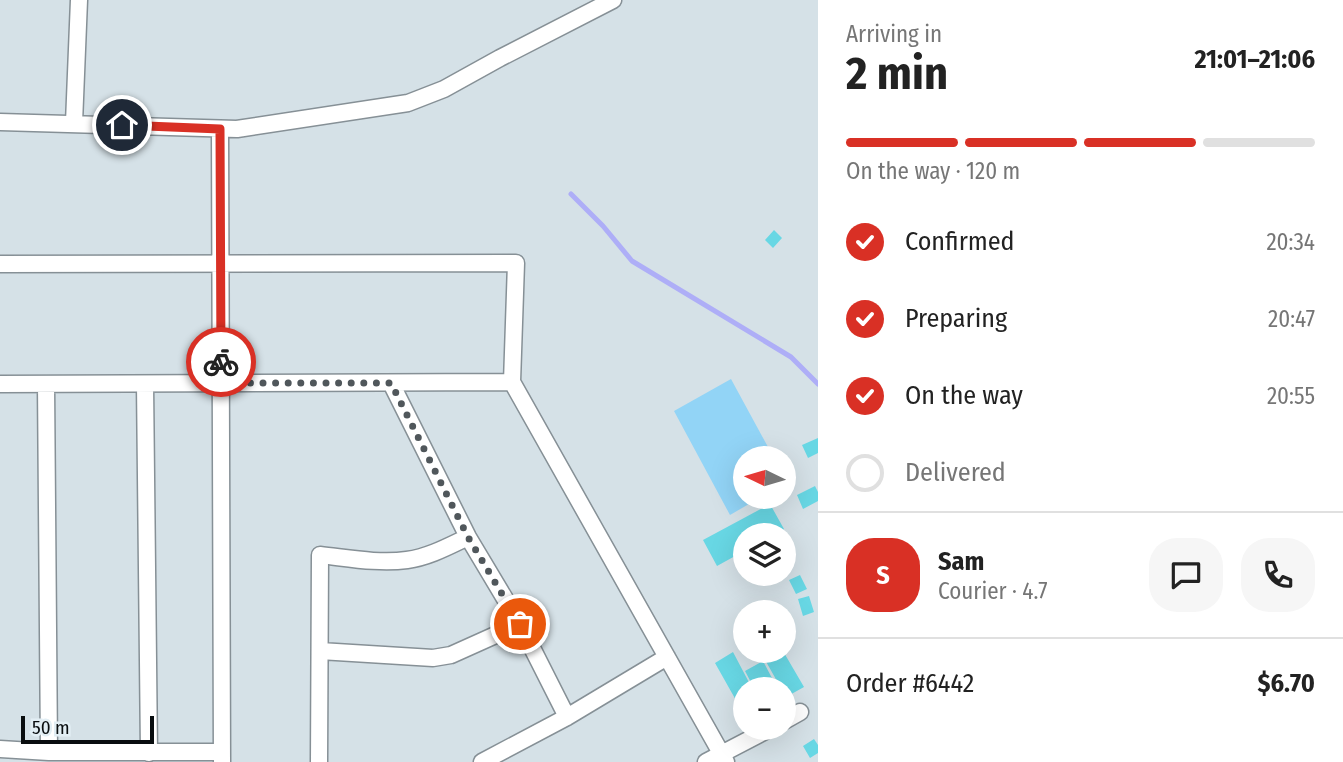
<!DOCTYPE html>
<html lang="en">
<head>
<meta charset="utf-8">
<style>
  :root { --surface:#fff; --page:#f6f6f6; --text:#222; --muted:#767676; --line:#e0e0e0; --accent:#d93025 }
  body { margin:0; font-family:"Fira Sans Condensed",sans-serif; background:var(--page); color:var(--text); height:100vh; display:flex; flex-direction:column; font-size:26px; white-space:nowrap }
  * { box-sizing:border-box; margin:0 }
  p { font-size:23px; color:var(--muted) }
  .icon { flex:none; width:38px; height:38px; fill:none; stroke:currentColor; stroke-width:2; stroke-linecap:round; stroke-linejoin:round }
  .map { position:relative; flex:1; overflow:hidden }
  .drawer { display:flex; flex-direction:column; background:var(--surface); width:525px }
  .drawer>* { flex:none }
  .needle { width:46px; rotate:275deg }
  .tools { position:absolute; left:733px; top:446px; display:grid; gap:14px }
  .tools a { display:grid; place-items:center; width:63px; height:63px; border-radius:50%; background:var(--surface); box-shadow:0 7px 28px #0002; font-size:35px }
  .scale { position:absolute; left:21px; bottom:18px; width:133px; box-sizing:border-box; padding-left:7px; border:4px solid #090d0f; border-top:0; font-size:19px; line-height:24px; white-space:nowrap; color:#090d0f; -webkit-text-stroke:5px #e2eef4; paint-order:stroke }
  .pin { position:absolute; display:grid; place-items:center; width:60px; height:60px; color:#fff; margin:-30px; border:4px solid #fff; border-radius:50%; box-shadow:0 2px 7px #0007 }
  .courier { position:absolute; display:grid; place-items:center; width:70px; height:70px; margin:-35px; border:5px solid #d93025; border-radius:50%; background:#fff; color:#222; box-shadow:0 2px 9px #0007 }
  .head em { font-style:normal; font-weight:700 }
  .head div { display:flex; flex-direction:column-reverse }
  .head { display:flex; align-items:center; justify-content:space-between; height:119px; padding:0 28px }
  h1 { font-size:46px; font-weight:700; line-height:52px }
  .bar { display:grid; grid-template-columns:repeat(4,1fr); gap:10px 7px; align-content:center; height:84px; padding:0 28px }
  .bar i { height:9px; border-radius:5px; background:var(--line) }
  .bar .on { background:var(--accent) }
  .bar p { grid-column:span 4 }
  .line { display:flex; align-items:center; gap:18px; padding:0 28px; border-top:2px solid var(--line) }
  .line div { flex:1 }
  .round { display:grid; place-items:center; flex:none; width:74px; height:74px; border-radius:28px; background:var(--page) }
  ol { padding:0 28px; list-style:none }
  li { display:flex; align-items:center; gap:21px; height:77px }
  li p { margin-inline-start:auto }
  li .icon { padding:7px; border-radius:50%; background:var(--accent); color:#fff; stroke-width:4 }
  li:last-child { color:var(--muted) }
  li i { width:38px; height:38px; border:4px solid var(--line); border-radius:50% }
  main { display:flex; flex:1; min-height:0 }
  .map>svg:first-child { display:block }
  .pitch { fill:#92d4f6 }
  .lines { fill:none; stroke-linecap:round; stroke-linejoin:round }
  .stream { stroke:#aeaef7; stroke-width:5 }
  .building { fill:#68d7e4 }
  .minor-casing { stroke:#869096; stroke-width:19 }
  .minor { stroke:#fff; stroke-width:16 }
  .done { stroke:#50575b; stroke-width:7; stroke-dasharray:0 12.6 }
  .route { stroke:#d93025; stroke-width:9 }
</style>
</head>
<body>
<main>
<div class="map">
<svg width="818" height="762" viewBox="0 0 818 762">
  <rect width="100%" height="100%" fill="#d5e1e7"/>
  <path class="pitch" d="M731 379 774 458H746V497H761L730 515 674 411Z"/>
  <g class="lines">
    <path class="stream" d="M571 194 603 226 632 261 791 357 818 384"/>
  </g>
  <path class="building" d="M774 230 782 238 773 248 765 240Z
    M818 438V453L808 458 802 445Z
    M815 486 818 492V501L803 509 797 495Z
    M770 504 784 529 772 536H746V550L717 566 703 540Z
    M800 575 807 589 796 594 789 580Z
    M809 596 814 612 803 616 798 599Z
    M760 651H783L804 687 786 697 784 690H782Z
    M733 652 753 690H746V718L715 663Z
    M763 661 773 680 755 690 745 671Z
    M814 739 818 745V753L810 758 803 746Z"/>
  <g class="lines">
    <defs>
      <path id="minor" d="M0 122 237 129 408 103 444 89 500 58 613 0
        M74 123 79 0
        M220 129 222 762
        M0 264 516 263 512 382 726 762
        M391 383 468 537 520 624 567 717
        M0 384 512 382
        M46 384 49 752
        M145 384 149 753
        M320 651 433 658 451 655 520 624
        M784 721 800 712
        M0 749 49 752H222
        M319 762 320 555C348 558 379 564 407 560 429 557 449 546 468 537
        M482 762 567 717 667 657
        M706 762 771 728"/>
    </defs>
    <use href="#minor" class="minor-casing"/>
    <use href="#minor" class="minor"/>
  </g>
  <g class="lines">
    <path class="done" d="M221 362V383H391L468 537 520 624"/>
    <path class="route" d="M122 125 220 129 221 362"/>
  </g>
</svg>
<div class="tools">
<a><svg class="needle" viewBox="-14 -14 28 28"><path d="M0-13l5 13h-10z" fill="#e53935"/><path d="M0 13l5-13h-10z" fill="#767676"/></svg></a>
<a><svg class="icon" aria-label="layers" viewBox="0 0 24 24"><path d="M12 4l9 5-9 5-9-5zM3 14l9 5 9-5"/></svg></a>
<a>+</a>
<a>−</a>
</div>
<div class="scale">50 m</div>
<div class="pin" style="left:520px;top:624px;background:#ea580c"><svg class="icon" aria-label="bag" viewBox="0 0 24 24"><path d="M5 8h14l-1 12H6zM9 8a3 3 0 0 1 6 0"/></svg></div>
<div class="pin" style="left:122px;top:125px;background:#1f2937"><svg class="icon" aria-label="home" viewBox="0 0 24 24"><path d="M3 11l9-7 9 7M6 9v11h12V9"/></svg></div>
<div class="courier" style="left:221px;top:362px"><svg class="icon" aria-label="bike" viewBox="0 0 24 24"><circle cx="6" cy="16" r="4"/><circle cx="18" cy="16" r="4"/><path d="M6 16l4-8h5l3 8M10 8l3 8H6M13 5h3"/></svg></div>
</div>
<section class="drawer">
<div class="head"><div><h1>2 min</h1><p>Arriving in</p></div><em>21:01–21:06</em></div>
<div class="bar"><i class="on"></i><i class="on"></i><i class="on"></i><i></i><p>On the way · 120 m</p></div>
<ol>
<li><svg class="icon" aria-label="check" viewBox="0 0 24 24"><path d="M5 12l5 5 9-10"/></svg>Confirmed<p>20:34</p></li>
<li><svg class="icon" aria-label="check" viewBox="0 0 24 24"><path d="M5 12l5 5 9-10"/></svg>Preparing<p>20:47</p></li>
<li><svg class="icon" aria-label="check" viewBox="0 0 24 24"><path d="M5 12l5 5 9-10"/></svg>On the way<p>20:55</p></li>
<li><i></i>Delivered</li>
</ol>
<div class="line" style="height:126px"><b class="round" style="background:var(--accent);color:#fff">S</b><div><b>Sam</b><p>Courier · 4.7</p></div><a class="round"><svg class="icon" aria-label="chat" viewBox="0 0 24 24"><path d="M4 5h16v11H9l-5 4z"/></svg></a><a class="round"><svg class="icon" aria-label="phone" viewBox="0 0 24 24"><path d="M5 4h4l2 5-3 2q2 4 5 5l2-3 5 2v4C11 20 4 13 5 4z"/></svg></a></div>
<div class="line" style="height:91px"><div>Order #6442</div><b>$6.70</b></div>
</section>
</main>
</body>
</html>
